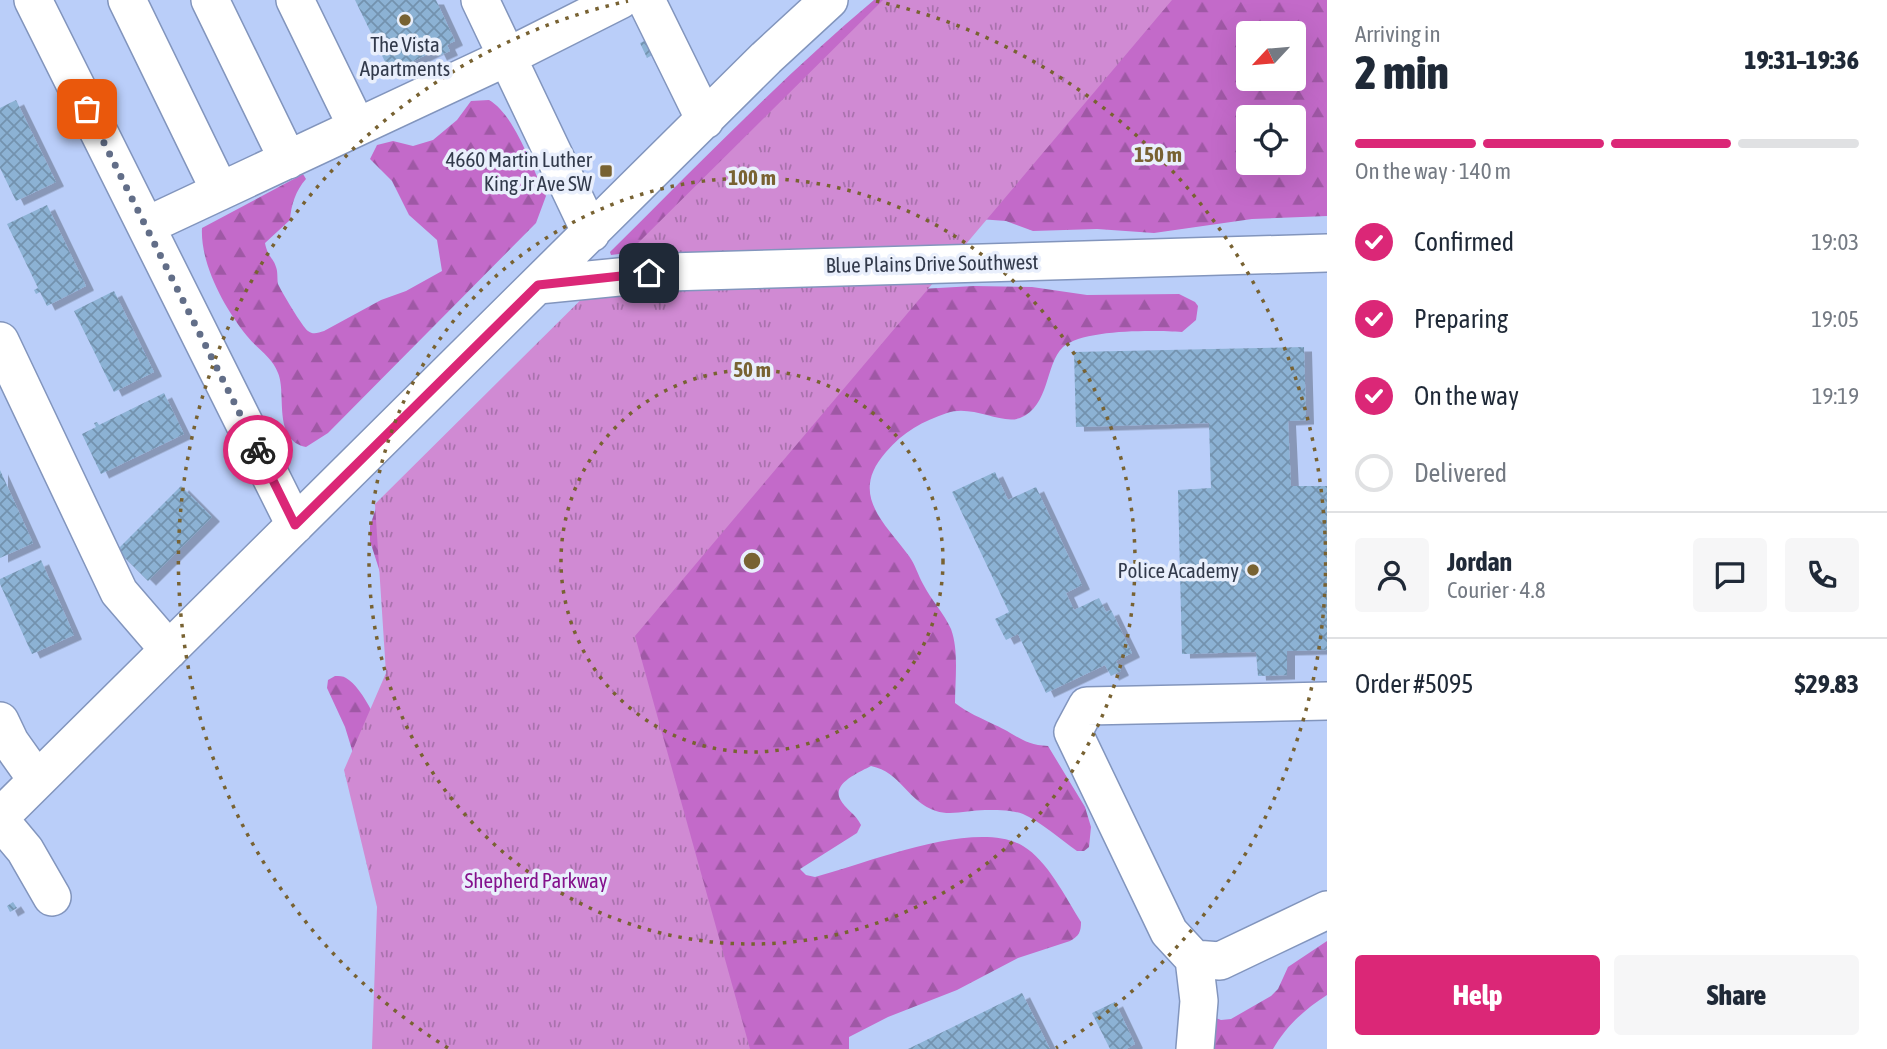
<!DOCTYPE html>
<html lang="en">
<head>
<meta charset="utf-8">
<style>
  :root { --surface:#fff; --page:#f6f6f7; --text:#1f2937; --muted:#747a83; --line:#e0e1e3; --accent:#db2777 }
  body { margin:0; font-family:"Asap Condensed",sans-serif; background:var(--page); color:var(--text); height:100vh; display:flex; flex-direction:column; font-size:26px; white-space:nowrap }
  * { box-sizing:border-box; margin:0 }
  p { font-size:23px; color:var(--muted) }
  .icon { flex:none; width:38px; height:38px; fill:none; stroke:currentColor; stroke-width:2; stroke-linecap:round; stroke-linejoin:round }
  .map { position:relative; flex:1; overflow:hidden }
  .sheet { display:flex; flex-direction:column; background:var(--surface); width:560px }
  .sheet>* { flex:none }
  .needle { width:46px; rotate:244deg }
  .fabs { position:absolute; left:1236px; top:21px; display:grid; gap:14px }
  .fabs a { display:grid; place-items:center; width:70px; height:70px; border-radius:7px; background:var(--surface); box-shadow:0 7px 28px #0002; font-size:35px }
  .pin { position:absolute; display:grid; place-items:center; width:60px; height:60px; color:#fff; margin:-30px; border-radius:14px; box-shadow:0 4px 10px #0006 }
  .courier { position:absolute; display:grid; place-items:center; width:70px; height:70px; margin:-35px; border:5px solid #db2777; border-radius:50%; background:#fff; color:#222; box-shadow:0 2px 9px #0007 }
  .head em { font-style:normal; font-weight:800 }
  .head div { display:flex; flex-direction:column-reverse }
  .head { display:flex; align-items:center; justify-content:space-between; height:119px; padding:0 28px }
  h1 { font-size:46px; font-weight:800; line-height:52px }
  .bar { display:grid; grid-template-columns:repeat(4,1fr); gap:10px 7px; align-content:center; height:84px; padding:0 28px }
  .bar i { height:9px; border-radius:5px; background:var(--line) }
  .bar .on { background:var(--accent) }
  .bar p { grid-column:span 4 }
  .line { display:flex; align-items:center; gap:18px; padding:0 28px; border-top:2px solid var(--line) }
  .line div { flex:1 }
  .round { display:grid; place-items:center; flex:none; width:74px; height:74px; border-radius:7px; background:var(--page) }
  ol { padding:0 28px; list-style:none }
  li { display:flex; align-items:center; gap:21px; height:77px }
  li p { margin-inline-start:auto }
  li .icon { padding:7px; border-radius:50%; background:var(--accent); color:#fff; stroke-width:4 }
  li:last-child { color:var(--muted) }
  li i { width:38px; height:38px; border:4px solid var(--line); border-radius:50% }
  .primary-button { display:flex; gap:14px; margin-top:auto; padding:14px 28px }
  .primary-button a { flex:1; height:80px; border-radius:7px; background:var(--accent); color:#fff; font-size:28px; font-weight:800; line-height:80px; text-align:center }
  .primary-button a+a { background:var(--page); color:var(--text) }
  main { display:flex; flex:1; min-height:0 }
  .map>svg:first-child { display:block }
  .forest { fill:url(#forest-firs); fill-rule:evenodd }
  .park { fill:url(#park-tufts) }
  .building { fill:url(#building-cross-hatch); filter:url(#shadow) }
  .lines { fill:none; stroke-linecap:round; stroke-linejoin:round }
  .minor-casing { stroke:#8295bd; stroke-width:40 }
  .minor { stroke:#fff; stroke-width:37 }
  .done { stroke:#626e88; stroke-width:7; stroke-dasharray:0 12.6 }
  .route { stroke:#db2777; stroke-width:9 }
  .ring { fill:none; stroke:#786232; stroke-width:3.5; stroke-dasharray:3.5 7 }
  .poi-dot { fill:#786232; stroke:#e9effc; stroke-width:2.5 }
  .labels { text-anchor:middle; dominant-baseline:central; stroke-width:7; stroke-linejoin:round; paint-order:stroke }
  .poi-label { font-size:21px; fill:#323a4b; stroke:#e9effc; text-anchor:end }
  .street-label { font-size:21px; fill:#323a4b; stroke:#e9effc }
  .park-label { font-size:21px; fill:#84118c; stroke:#e9effc }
  .centre { fill:#786232; stroke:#e9effc; stroke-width:3.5 }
  .ring-label { font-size:21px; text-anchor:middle; font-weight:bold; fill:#786232; stroke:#e9effc; stroke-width:7; stroke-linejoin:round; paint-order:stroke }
</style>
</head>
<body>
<main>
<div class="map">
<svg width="1327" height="1049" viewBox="0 0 1327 1049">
  <defs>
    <pattern id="forest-firs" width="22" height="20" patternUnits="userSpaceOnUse" patternTransform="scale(1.75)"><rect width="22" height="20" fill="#c36ac9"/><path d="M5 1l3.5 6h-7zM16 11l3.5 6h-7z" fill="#9f58a5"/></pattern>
    <pattern id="park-tufts" width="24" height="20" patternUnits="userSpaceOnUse" patternTransform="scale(1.75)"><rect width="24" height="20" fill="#d08ad3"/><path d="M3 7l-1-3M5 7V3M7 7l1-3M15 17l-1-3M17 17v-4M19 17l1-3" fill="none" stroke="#a972ad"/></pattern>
    <pattern id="building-cross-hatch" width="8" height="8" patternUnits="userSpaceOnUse" patternTransform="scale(1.75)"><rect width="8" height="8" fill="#8cb2d4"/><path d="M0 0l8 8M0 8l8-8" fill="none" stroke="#7392ae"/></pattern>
    <filter id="shadow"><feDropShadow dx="8" dy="4.5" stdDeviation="0" flood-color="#0004"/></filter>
  </defs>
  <rect width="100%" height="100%" fill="#bacef9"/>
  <path class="forest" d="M874 0H1327V216L1252 219 1154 233 1097 229 1033 231 1006 221 979 219 658 249 611 255 610 252C696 167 781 78 874 0ZM1248 33H1293V79H1248ZM1248 117H1293V163H1248Z
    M489 100C515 115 532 168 546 196L536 223 328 433 306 447C272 440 287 394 278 373 272 357 257 349 247 336 225 309 200 264 202 228L303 174 306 179C296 190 291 205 290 220L265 243C268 258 273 257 276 267 278 272 277 279 278 284 280 289 303 328 308 331 313 335 318 333 324 331L381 300 406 291 442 271 437 240 409 215 392 181 370 159 377 145 393 141 413 146 433 140 457 120 471 101Z
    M974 286 1032 287 1087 295 1179 294 1195 302 1198 306 1196 320 1182 332C1155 330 1083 329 1063 347 1045 364 1050 406 1020 418 1001 425 972 404 947 413 923 421 903 432 886 452 849 494 883 521 909 556 915 564 918 575 923 584 931 600 944 613 951 629 959 651 955 680 955 703 968 713 981 718 995 725 1016 734 1023 745 1048 746L1085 807 1091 827 1089 847 1084 851H1077C1061 840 1040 821 1023 814 1012 810 997 810 985 810 969 810 951 816 936 811 908 802 901 772 871 766 860 772 832 783 840 799 845 809 856 814 861 825L857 833 800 869 806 875 815 877C866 864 975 818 1023 846 1047 860 1066 898 1081 922 1081 932 1079 936 1070 941L1018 958 957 990 888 1017 849 1037V1049H377L378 904 365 792 345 727 327 688 328 680 335 676C339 676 343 676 346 678 370 691 397 769 408 796L386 591 370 541V526L376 508 814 295Z
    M1327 941V995C1304 1010 1287 1025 1273 1049H1203L1208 1015 1221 1020 1231 1019 1271 996 1278 989 1288 967Z"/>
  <path class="park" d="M883 0H1172L635 636 750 1049H372L377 907 344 770 386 673 375 504Z"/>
  <path class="building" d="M355 0H436L455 41 447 45 450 51 439 56 436 50 408 64 411 70 401 74 398 68 390 72Z
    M649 39 656 53 647 58 640 43Z
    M16 100 56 182 16 201 0 168V108Z
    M47 205 86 286 47 306 40 292 36 294 34 290 38 288 7 224Z
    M114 291 154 372 114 392 74 311Z
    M1304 347 1306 420 1288 421 1291 486H1327V650L1287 651V675L1258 676 1256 652 1182 654 1178 490 1211 488 1209 423 1076 427 1074 352Z
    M164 393 184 434 101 474 82 434 96 427 94 423 97 422 99 425Z
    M0 470 33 543 0 558Z
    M995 472 1008 500 1036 487 1082 585 1066 593 1074 610 1099 598 1106 612 1111 610 1132 653 1116 661 1121 671 1111 676 1105 665 1046 693 1018 634 1006 640 995 619 1009 612 952 492Z
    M181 486 212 517 148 581 117 550Z
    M41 560 74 635 32 654 0 584V579Z
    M13 902 17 908 10 912 7 906Z
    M1022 993 1050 1049H908Z
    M1115 1002 1135 1044 1126 1049H1110L1092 1013Z"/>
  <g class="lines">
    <defs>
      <path id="minor" d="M33 0 295 525
        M127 0 220 191
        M210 0 288 160
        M295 0 357 127
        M480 0 591 233
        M646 0 705 120
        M146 226 507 57 620 0
        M538 285 669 272 1327 253
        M0 341 119 592 169 650
        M1327 701 1087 706 1073 732 1169 932 1194 959 1220 961 1327 910
        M0 721 10 742 37 780
        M0 817 766 58 829 0
        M0 820 25 850 52 897
        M1194 959 1199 1001 1195 1049"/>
    </defs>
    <use href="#minor" class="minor-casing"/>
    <use href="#minor" class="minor"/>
  </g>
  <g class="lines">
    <path class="done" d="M87 109 258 450"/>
    <path class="route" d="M258 450 295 525 538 285 649 273"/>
  </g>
  <g class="ring">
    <circle cx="752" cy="561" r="191"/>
    <circle cx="752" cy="561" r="383"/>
    <path d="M448 1048A574 574 0 0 1 628 1M876 1A574 574 0 0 1 1056 1048"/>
  </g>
  <g class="poi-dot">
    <circle cx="405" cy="20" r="7"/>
    <rect x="599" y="164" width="14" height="14" rx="3.5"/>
    <circle cx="1253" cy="570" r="7"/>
  </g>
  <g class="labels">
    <g class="poi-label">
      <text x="405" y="44" text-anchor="middle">The Vista<tspan x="405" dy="24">Apartments</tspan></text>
      <text x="592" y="159">4660 Martin Luther<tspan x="592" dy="24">King Jr Ave SW</tspan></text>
      <text x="1239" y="570">Police Academy</text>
    </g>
    <g class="street-label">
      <text transform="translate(932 263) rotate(-1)">Blue Plains Drive Southwest</text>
    </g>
    <g class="park-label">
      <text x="536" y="880">Shepherd Parkway</text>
    </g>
  </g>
  <circle cx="752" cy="561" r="10" class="centre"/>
  <g class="ring-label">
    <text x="1158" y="162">150 m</text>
    <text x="752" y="185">100 m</text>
    <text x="752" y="377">50 m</text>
  </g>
</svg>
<div class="fabs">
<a><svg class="needle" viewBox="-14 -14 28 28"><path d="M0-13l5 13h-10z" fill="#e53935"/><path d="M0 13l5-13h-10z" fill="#747a83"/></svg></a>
<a><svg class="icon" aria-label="locate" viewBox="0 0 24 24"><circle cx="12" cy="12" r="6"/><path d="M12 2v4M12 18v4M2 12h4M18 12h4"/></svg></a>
</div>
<div class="pin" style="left:87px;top:109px;background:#ea580c"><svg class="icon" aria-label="bag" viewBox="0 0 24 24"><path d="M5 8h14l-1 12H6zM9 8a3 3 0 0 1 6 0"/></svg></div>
<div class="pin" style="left:649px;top:273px;background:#1f2937"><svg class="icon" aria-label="home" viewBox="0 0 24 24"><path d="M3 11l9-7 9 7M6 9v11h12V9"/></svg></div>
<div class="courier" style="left:258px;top:450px"><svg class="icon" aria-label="bike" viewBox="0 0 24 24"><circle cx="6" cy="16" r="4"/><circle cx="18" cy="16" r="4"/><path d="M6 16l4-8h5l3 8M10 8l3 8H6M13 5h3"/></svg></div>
</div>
<section class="sheet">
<div class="head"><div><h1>2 min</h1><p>Arriving in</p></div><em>19:31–19:36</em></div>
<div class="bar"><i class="on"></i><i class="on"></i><i class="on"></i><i></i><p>On the way · 140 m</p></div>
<ol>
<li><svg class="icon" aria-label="check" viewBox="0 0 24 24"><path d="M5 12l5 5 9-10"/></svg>Confirmed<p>19:03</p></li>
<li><svg class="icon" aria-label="check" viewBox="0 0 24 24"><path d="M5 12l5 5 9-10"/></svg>Preparing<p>19:05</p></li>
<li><svg class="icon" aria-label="check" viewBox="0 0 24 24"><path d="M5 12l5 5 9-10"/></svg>On the way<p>19:19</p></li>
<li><i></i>Delivered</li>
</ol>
<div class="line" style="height:126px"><a class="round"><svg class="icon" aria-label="person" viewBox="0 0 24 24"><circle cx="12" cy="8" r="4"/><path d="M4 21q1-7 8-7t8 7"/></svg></a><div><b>Jordan</b><p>Courier · 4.8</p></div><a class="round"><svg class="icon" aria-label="chat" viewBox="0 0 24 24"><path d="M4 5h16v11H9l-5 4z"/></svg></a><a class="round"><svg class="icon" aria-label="phone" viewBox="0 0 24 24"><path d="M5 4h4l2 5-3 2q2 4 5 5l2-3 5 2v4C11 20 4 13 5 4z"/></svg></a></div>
<div class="line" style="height:91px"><div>Order #5095</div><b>$29.83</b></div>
<div class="primary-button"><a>Help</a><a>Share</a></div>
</section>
</main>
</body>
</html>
